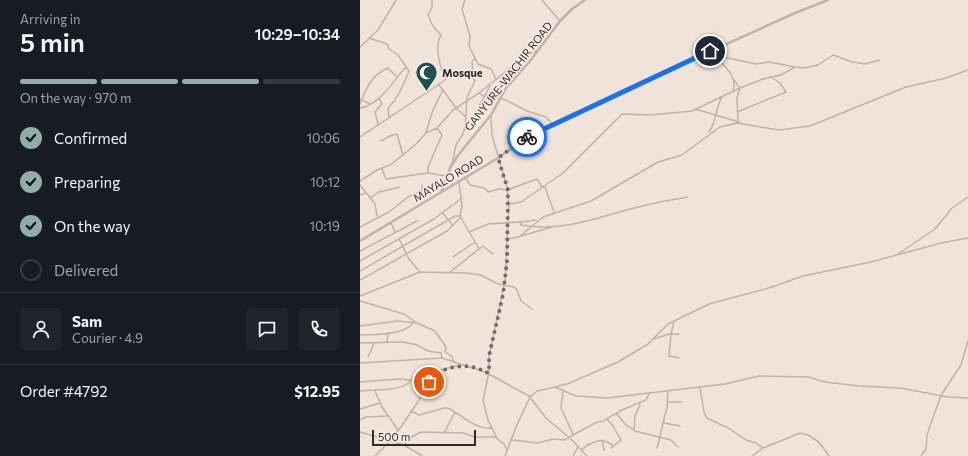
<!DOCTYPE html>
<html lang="en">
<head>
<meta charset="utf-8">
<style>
  :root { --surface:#171b24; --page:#20242c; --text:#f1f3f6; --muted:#9ea1a6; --line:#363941; --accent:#92abab }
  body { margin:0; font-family:Commissioner,sans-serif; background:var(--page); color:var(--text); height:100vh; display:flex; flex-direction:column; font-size:15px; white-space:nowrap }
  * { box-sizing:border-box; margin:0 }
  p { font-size:13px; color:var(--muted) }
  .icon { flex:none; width:22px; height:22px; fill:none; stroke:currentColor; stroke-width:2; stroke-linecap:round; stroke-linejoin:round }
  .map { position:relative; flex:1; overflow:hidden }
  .drawer { display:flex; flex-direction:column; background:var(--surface); width:360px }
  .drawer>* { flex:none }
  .scale { position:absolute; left:12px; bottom:10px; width:104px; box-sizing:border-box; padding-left:4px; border:2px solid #342927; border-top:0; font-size:11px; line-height:14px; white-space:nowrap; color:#342927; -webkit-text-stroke:3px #f8ede6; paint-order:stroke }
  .pin { position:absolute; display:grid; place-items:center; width:34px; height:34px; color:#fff; margin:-17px; border:2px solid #fff; border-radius:50%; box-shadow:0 1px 4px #0007 }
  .courier { position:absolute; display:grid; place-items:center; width:40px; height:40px; margin:-20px; border:3px solid #1a73e8; border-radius:50%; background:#fff; color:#222; box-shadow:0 1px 5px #0007 }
  .summary em { font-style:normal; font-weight:600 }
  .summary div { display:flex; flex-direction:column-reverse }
  .summary { display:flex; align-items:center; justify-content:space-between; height:68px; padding:0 20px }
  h1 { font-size:26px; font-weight:600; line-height:30px }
  .bar { display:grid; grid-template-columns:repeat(4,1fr); gap:6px 4px; align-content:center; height:48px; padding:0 20px }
  .bar i { height:5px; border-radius:3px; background:var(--line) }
  .bar .active { background:var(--accent) }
  .bar p { grid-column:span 4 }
  .line { display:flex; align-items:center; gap:10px; padding:0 20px; border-top:1px solid var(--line) }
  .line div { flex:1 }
  .round { display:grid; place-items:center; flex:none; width:42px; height:42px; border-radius:4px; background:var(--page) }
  ol { padding:0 20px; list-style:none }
  li { display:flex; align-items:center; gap:12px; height:44px }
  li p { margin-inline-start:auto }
  li .icon { padding:4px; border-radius:50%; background:var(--accent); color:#111; stroke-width:4 }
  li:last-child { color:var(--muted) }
  li i { width:22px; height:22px; border:2px solid var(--line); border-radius:50% }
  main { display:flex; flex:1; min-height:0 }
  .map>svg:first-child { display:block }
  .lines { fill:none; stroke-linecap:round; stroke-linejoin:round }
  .minor { stroke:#c7b1a7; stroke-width:1.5 }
  .tertiary { stroke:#c7b1a7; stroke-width:2.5 }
  .done { stroke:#766a66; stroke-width:4; stroke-dasharray:0 7.2 }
  .route { stroke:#1a73e8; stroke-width:5 }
  .labels { text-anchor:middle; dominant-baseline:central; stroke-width:3; stroke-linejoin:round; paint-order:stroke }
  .poi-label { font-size:11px; font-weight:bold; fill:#342927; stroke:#f8ede6; text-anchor:start }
  .street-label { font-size:11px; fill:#342927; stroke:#f8ede6 }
</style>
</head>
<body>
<main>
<section class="drawer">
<div class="summary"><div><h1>5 min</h1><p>Arriving in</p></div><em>10:29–10:34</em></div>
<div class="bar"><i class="active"></i><i class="active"></i><i class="active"></i><i></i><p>On the way · 970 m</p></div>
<ol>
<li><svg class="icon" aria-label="check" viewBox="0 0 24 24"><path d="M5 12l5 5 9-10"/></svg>Confirmed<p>10:06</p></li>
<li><svg class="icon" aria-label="check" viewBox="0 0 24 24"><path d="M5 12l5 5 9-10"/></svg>Preparing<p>10:12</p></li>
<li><svg class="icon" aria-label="check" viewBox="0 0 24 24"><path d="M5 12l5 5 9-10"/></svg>On the way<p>10:19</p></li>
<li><i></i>Delivered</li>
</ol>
<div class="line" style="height:72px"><a class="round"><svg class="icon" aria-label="person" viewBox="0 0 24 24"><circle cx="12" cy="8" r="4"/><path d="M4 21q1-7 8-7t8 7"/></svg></a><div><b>Sam</b><p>Courier · 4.9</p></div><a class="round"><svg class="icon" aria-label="chat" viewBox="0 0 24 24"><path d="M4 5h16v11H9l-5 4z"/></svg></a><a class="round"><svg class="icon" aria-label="phone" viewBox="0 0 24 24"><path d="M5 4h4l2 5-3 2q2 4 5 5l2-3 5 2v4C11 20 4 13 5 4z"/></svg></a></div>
<div class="line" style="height:52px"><div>Order #4792</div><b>$12.95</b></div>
</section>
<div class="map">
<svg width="608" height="456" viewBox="0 0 608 456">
  <rect width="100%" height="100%" fill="#f0e3da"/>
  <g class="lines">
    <path class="minor" d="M105 0 102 9 110 36 109 46 118 64 131 69 136 79
      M182 0 200 21
      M9 38 27 44 29 49 38 55 49 71C43 85 39 97 28 108L29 118
      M0 47 18 30 36 0
      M351 52 354 55 396 64 409 62 435 67
      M354 55C364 66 378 76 373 91
      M374 80 380 88 377 97 378 121
      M83 90 96 108 105 116
      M119 93 125 97 128 95 146 100 167 111 186 117 192 124
      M0 99 10 104
      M0 104C6 89 11 75 28 68L37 77
      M0 108C18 106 33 82 44 69L47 68
      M335 109 379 122
      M377 112 426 92 420 83 411 77
      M18 124 15 112 22 104 19 98
      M105 128 111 121 130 86
      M66 132 73 110 83 90 79 85
      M349 132C357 121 355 109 362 97
      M0 137 84 81 86 79C80 69 74 46 81 35L73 26 68 15 72 7V0
      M21 141 30 136 37 134 43 155
      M92 164 96 145 103 134 105 127 107 97 115 81 111 75 113 70 112 62 115 58
      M22 169 26 179 68 173 86 176
      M68 173V167L82 135 77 128
      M105 177 110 185 124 188 128 192 139 189 148 190 132 135 131 117
      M0 181 17 170 30 165 54 146 66 133 77 128 93 110 119 93 154 65 177 50
      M0 185 15 204 17 216
      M0 195 6 193
      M10 198 19 192 40 187
      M149 204 161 202 203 173 262 114 290 115 332 111 380 88 403 79 421 75 435 67 444 68 458 65 473 55 492 62 505 64 520 60
      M82 212 93 226
      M161 222 176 220
      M31 223 35 232
      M0 227 29 212 48 197 62 191V185
      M109 232 128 224 160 222 161 225C200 232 233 219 270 209 289 204 308 200 328 197
      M161 236 192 227
      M39 239 49 259 60 272
      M146 239 159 237 183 217 231 201 298 162 322 155 360 127 377 123 419 130 450 126 546 87 586 78 608 70
      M119 249 123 246 133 254
      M0 251 57 221
      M538 254 575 229 592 208 608 197
      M93 257 115 242
      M0 261 74 219 102 198
      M0 271 95 216H100
      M90 272 119 249 100 216 102 206 99 182
      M0 280 87 231 101 217
      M0 296 60 272 105 273 121 275 138 284 154 287 157 290 161 301 172 309
      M0 301 44 314 57 323
      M314 321 311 334 309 356 319 358
      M0 326 38 321 57 323 75 331 86 347 85 352 92 357 94 362
      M0 335C14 335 47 335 53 322
      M294 339 309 334H319
      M27 342 28 333
      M0 343 43 342 57 345 68 351 81 353 82 358
      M8 357 14 343
      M0 363 82 358 125 372 169 396 186 418 213 441 227 456
      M0 382 39 379 58 381 70 378 81 370 100 365
      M195 387 207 384 258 362 288 344 308 324 349 304 412 287 443 276 511 262 581 243 608 238
      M340 387 344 412 347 418 370 429 386 440 396 443 403 448
      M0 391C15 389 38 392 50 382
      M15 391 22 407 38 430
      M203 392 201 408 213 434
      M308 402H321
      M0 409 20 403
      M51 411 59 415 84 408H88C102 415 115 430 132 428
      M257 414 265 424 275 431 311 440 318 447
      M247 419 253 426 261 440 251 448
      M0 420 6 417 27 416
      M304 423 320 426
      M274 430 275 416 280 405 279 403
      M0 432 44 445 62 456
      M84 433 95 412
      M137 438 128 420 123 400 129 372V356L145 281 149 204 147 190 177 179 182 187H185L194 212
      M152 440 178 443 193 439 204 440 235 423 243 421 262 410 286 400 289 394
      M242 440 244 450
      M44 445 48 439 61 432 103 433 115 437H135L144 444 147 450
      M297 448 307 407 308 391
      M221 450C231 442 242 436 253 446
      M15 456 30 441 41 427 63 394 70 381V378
      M145 456 156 427 170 397 177 391 195 387 216 396 247 398 365 384 399 376 448 377 465 382 499 386 540 388 588 397 608 398
      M213 456 218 447
      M392 456 403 448 440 433 448 435 459 442 469 456
      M561 456 566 449 567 435 581 395 601 365 608 341"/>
    <path class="tertiary" d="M82 190 91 166 99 154 131 115 146 88 170 61 200 21 212 9 225 0
      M0 241 138 158 172 134 351 51 435 13 468 0"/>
  </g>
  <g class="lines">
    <path class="done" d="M69 382 70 378C87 365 109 362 128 373L129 372V356L143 295 147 261 148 190 138 158 167 137"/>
    <path class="route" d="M167 137 350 51"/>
  </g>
  <defs>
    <symbol id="mosque-pin" viewBox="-11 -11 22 30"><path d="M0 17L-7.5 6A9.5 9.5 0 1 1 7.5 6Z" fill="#1f524f" stroke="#f8ede6"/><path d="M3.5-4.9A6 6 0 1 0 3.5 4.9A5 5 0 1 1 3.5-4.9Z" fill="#fff"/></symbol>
  </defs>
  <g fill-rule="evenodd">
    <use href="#mosque-pin" x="54" y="60" width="25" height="34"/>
  </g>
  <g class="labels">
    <g class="poi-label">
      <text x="82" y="72">Mosque</text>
    </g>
    <g class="street-label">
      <text transform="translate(148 76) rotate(-52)">GANYURE-WACHIR ROAD</text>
      <text transform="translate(88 178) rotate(-31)">MAYALO ROAD</text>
    </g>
  </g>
</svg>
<div class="scale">500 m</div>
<div class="pin" style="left:69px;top:382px;background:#ea580c"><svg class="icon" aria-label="bag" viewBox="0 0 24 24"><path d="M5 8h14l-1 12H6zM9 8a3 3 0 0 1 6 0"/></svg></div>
<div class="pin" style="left:350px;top:51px;background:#1f2937"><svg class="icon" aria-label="home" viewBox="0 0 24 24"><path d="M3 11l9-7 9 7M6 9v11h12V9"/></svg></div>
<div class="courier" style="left:167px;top:137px"><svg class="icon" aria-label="bike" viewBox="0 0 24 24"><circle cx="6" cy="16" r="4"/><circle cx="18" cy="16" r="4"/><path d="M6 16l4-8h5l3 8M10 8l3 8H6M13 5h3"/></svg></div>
</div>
</main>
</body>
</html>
